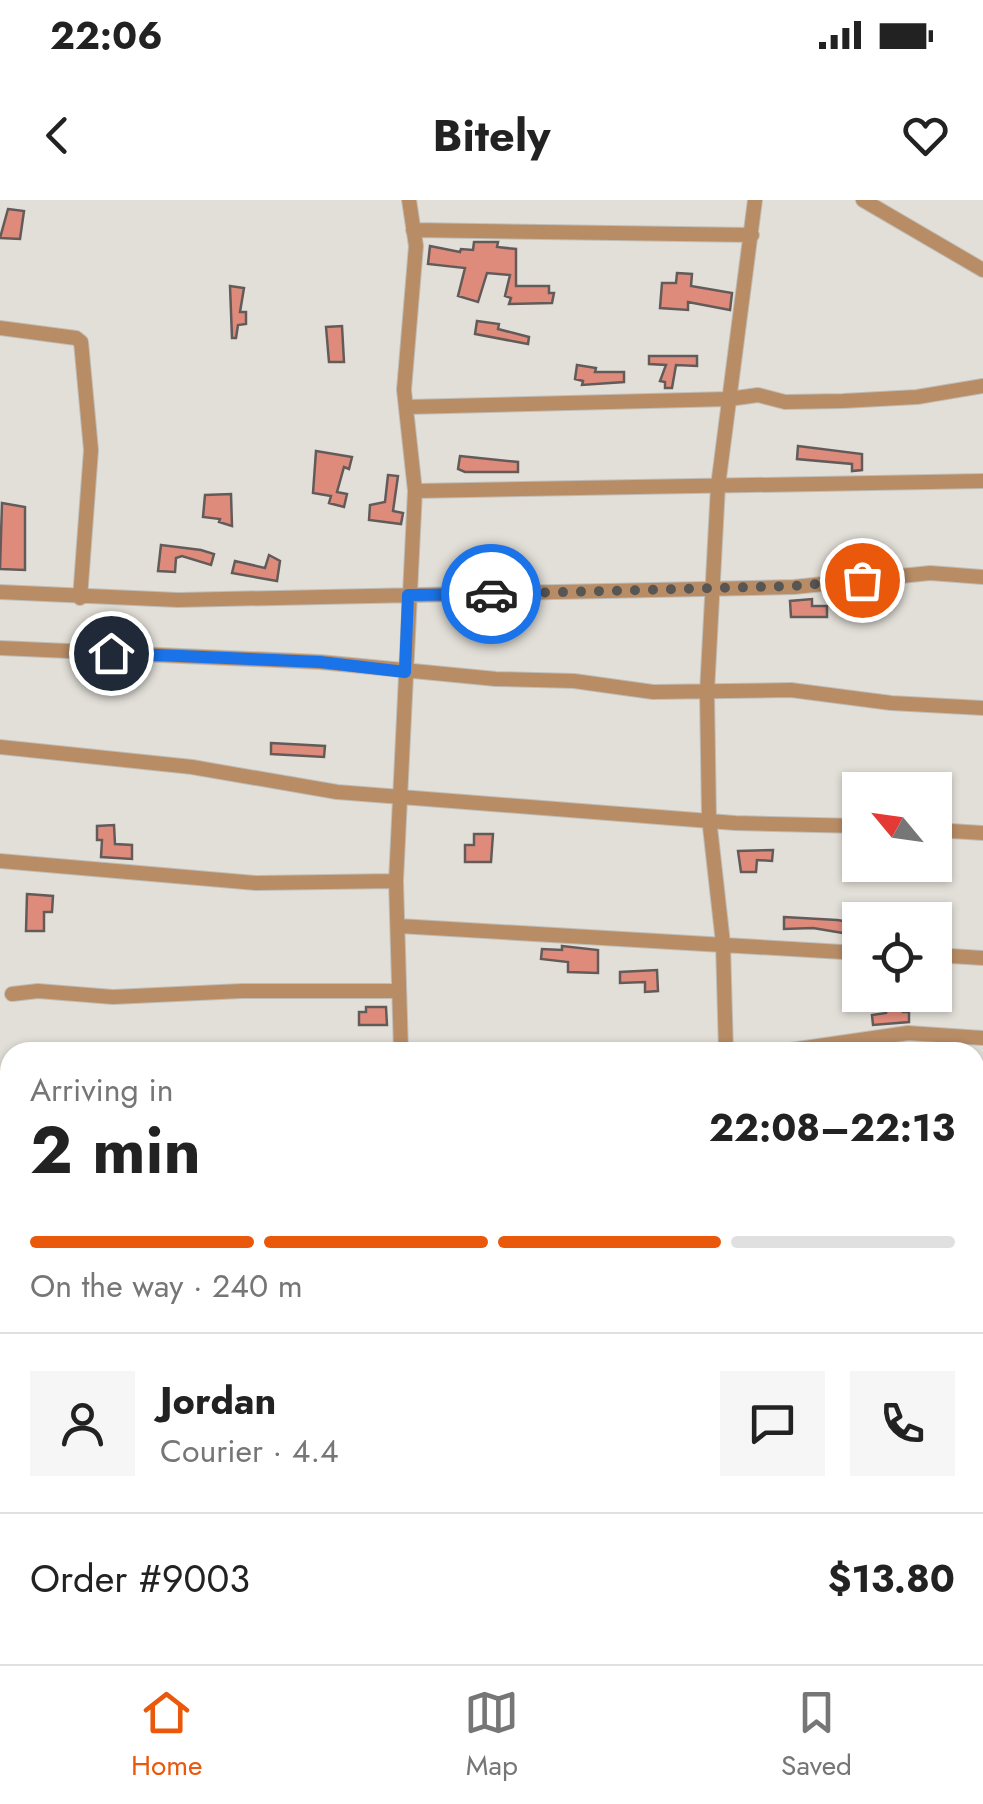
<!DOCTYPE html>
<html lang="en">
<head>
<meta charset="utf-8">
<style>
  :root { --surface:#fff; --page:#f6f6f6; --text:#222; --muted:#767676; --line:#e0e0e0; --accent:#ea580c }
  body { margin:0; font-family:Jost,sans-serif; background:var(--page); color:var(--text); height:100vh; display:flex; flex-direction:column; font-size:38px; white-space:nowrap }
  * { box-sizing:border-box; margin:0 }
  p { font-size:32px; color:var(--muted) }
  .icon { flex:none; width:55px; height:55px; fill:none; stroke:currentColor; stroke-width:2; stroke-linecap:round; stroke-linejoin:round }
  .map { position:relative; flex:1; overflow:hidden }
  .side { position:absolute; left:0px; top:842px; width:985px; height:622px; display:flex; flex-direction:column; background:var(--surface); border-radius:30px 30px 0 0; box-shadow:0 2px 8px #0004 }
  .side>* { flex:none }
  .needle { width:65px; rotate:299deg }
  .tools { position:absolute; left:842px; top:572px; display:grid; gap:20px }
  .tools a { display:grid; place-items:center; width:110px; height:110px; border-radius:0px; background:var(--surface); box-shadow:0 2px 8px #0004; font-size:50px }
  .pin { position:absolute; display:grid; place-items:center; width:85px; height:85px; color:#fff; margin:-42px; border:5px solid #fff; border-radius:50%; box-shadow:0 2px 10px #0007 }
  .courier { position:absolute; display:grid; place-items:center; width:100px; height:100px; margin:-50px; border:8px solid #1a73e8; border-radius:50%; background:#fff; color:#222; box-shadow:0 2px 12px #0007 }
  .headline em { font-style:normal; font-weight:700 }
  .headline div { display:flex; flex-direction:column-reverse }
  .headline { display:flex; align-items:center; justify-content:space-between; height:170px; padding:0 30px }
  h1 { font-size:65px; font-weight:700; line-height:75px }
  .bar { display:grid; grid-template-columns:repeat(4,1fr); gap:15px 10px; align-content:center; height:120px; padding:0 30px }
  .bar i { height:12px; border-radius:8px; background:var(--line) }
  .bar .current { background:var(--accent) }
  .bar p { grid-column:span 4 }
  .line { display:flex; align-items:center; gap:25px; padding:0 30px; border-top:2px solid var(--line) }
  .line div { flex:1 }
  .round { display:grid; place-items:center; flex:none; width:105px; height:105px; border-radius:0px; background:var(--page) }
  .status { display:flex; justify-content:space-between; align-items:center; height:70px; padding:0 50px; background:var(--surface); direction:ltr }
  .status svg { height:28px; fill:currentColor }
  header { display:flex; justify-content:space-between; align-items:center; height:130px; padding:0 30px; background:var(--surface); font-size:45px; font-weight:700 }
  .tabs { display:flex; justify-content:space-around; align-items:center; height:140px; border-top:2px solid var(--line); background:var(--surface); font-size:28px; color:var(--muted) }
  .tabs a { display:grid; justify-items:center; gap:5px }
  .tabs .current { color:var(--accent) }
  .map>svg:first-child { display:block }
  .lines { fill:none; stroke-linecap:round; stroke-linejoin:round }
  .stream { stroke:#526e9a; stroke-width:4 }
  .building { fill:#df8b7c; stroke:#635b5a; stroke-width:2.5 }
  .minor-casing { stroke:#c0bdb7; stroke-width:16 }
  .minor { stroke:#b88d66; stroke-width:14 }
  .done { stroke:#585653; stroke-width:10; stroke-dasharray:0 18 }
  .route { stroke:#1a73e8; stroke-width:12 }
</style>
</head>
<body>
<div class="status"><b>22:06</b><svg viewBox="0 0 49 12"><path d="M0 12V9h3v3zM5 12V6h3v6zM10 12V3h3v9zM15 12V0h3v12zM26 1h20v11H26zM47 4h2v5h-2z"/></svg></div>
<header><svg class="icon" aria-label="back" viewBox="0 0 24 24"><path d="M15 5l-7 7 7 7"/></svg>Bitely<svg class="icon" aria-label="heart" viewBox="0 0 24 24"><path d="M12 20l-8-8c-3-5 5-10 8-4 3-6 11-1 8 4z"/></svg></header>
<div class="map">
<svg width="983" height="1464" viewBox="0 0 983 1464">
  <rect width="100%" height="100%" fill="#e2dfd8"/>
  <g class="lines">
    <path class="stream" d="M975 912 983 909
      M0 1141 10 1139"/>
  </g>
  <path class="building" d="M8 9 24 11 20 39 0 38Z
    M474 42H498L497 47 516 49V86H549V93H554L552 103 509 104 511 98 505 96 510 75 487 73 478 102 458 96 465 68 428 64 430 46 460 52 461 49 473 50Z
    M677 73 692 74 691 86 732 93 730 110 688 102V110L660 108 662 83H676Z
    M230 86 244 88 240 112H246V124L238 125 236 138H232Z
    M477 121 499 124 498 129 529 137 528 144 475 134Z
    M342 126 344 162H329L326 127Z
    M649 156H697V166L676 165 672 188H665V182L660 181 666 165 649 164Z
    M577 165 596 168 595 172H624V182L582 185 583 181 575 179Z
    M798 246 862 254V270L852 271V264L797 259Z
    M316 251 352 257 349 269 344 267 337 292 347 294 344 307 329 303 331 296 313 293Z
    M460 256 518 262V272H465L458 269Z
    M388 275 398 276 393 311 403 313 401 324 369 320 370 305 385 302Z
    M231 294 232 326 219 322 220 319 203 317 205 295Z
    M2 303 25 307V370L0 369Z
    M161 345 201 350 214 354 211 365 182 356 176 358 175 372 158 371Z
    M269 355 280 361 277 381 232 373 235 361 265 368Z
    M812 399V406H827V417H791L790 401Z
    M271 543 325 546 324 557 271 554Z
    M114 625 115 644 132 645V659L101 657 102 640H97V626Z
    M474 634H493L491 662H465V645H474Z
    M773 650 772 661 757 660 756 672H741L738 651Z
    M27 694 53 696 52 712H44V731H26Z
    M784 717 837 720 851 722 849 734 813 728 784 729Z
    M562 746 598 750V773L568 772V762L541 759 542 749 562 750Z
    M657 770 658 791 645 792V782L620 783V772Z
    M885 795H904L903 812H909V822L873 825 872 815 886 813Z
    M366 807H386L387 825H359V812H366Z"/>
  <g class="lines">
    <defs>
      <path id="minor" d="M863 0 983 70
        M413 30 752 35
        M0 128 76 138 81 142 91 250 80 398
        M408 207 729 199 758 195 785 202 843 201 917 197 983 186
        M415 291 983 281
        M0 392 178 400 794 387 930 373 983 377
        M0 448 320 462 496 479 574 481 653 492 791 490 891 503 983 508
        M0 547 192 567 337 592 735 623 860 626
        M935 630 983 633
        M0 661 256 683 396 681
        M399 726 860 753
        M935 755 983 758
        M12 794 38 791 113 797 242 791H399
        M401 852 396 681 415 291 404 190 416 46 409 0
        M726 852 723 743 709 618 707 492 718 286 755 0
        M777 852 908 833 983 838
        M6 895H10
        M0 945 7 949 10 986"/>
    </defs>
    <use href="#minor" class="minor-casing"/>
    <use href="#minor" class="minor"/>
  </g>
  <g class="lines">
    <path class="done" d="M491 394 794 386 862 380"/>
    <path class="route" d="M111 453 320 462 405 472 408 395 491 394"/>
  </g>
</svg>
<div class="tools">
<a><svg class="needle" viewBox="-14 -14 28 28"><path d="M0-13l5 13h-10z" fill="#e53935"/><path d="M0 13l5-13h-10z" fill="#767676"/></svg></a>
<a><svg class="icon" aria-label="locate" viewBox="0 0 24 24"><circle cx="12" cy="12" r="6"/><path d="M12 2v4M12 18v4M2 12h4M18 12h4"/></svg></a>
</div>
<div class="pin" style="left:862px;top:380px;background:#ea580c"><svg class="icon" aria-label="bag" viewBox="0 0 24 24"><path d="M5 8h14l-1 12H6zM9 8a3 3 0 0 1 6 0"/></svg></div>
<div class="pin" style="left:111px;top:453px;background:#1f2937"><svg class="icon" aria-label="home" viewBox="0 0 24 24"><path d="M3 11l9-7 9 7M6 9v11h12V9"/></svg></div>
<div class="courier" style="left:491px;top:394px"><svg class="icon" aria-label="car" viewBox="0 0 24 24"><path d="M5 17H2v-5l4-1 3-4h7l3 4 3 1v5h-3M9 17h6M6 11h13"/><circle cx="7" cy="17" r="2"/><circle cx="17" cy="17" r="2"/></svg></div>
<section class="side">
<div class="headline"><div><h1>2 min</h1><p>Arriving in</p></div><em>22:08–22:13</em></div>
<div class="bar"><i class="current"></i><i class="current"></i><i class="current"></i><i></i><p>On the way · 240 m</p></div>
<div class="line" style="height:180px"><a class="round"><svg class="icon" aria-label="person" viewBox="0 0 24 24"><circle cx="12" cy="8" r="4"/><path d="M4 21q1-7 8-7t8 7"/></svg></a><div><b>Jordan</b><p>Courier · 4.4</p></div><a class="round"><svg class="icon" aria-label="chat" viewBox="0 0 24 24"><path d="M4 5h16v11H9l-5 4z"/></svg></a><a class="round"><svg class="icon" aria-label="phone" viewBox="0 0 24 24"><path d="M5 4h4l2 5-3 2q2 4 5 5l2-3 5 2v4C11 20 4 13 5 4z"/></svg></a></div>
<div class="line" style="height:130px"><div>Order #9003</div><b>$13.80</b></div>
</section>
</div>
<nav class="tabs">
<a class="current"><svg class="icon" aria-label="home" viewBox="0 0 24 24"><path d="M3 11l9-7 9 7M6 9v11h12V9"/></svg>Home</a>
<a><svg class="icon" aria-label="map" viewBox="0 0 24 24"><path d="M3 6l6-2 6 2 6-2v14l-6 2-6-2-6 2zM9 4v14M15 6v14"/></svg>Map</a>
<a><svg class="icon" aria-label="saved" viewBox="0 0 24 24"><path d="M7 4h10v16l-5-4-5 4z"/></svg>Saved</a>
</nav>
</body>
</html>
